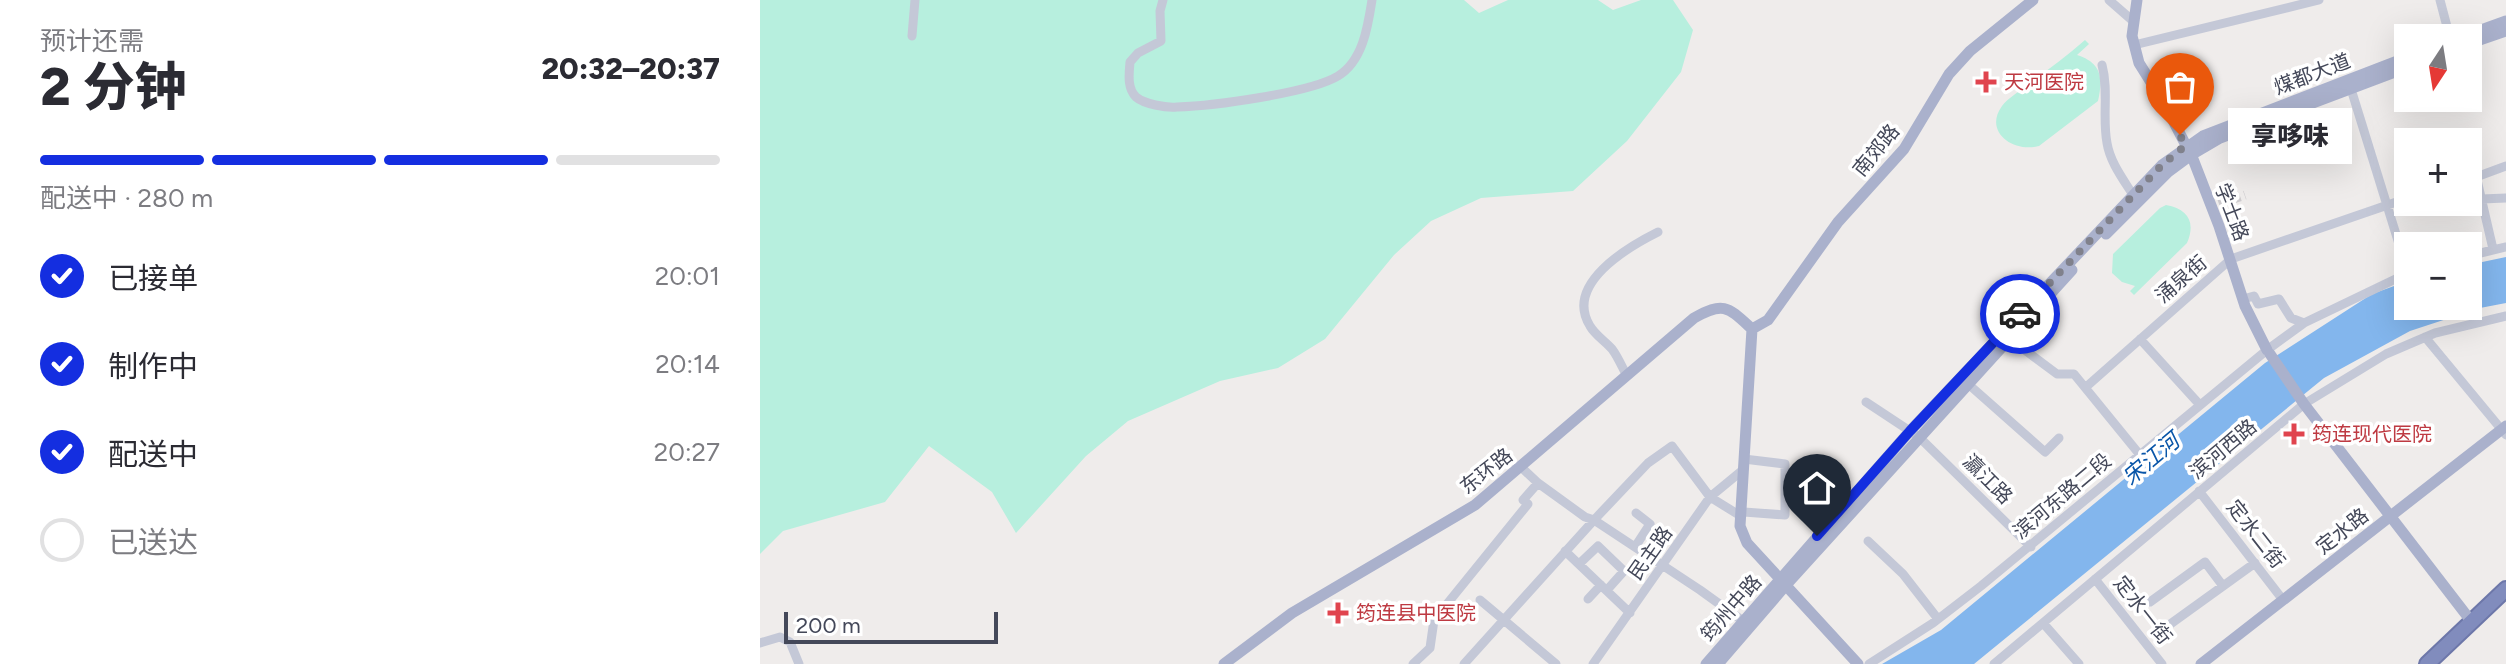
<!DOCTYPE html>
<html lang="zh">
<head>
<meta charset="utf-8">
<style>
  :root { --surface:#fff; --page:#f7f7f7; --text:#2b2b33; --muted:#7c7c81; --line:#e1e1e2; --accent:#142ee0 }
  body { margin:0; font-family:Figtree,"Noto Sans SC",sans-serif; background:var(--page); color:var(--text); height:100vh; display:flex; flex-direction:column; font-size:30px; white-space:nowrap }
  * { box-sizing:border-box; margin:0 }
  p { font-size:26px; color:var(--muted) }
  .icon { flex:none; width:44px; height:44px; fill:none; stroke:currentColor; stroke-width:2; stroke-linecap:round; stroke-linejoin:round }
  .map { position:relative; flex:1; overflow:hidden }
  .drawer { display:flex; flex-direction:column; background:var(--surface); width:760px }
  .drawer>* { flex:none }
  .needle { width:52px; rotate:192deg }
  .fabs { position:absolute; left:1634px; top:24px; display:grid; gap:16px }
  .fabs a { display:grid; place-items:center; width:88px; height:88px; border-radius:0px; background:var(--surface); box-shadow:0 8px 32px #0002; font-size:40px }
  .scale { position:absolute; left:24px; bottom:20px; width:214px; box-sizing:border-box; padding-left:8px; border:4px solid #444859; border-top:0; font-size:22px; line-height:28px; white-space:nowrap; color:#444859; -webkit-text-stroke:6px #fff; paint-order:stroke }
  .pin { position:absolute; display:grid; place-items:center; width:68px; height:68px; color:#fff; margin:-82px -34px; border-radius:50% 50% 50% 0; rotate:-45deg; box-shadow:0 0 8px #0007 }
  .pin .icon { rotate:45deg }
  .courier { position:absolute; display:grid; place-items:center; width:80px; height:80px; margin:-40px; border:6px solid #142ee0; border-radius:50%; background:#fff; color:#222; box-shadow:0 2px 10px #0007 }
  .bubble { position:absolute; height:56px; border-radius:0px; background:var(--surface); box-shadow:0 8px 32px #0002; font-size:26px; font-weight:800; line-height:56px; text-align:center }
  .headline em { font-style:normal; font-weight:800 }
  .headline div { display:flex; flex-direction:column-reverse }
  .headline { display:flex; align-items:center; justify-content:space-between; height:136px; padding:0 40px }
  h1 { font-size:52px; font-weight:800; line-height:60px }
  .bar { display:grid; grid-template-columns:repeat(4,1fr); gap:12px 8px; align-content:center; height:96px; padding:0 40px }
  .bar i { height:10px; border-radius:6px; background:var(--line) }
  .bar .current { background:var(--accent) }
  .bar p { grid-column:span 4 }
  ol { padding:0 40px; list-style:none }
  li { display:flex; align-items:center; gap:24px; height:88px }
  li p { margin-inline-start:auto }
  li .icon { padding:8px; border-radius:50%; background:var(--accent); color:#fff; stroke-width:4 }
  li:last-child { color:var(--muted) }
  li i { width:44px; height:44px; border:4px solid var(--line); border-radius:50% }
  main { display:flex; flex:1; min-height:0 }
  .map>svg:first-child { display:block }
  .green { fill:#b7efde }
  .water { fill:#83b6ed }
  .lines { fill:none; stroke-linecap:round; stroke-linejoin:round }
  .minor-tunnel { stroke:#cdcbce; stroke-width:9; stroke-dasharray:9 4.5; stroke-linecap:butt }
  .highway-casing { stroke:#6d77a9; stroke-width:18 }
  .minor { stroke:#c4c8d7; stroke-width:9 }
  .major { stroke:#aab1cc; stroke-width:11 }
  .highway { stroke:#818cbd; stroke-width:14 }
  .done { stroke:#80818c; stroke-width:8; stroke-dasharray:0 14.4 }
  .route { stroke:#142ee0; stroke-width:10 }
  .health-dot { fill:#e0444e; stroke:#fff; stroke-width:3 }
  .labels { text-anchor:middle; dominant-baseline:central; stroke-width:7; stroke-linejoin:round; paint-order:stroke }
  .street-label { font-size:20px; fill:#444859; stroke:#fff }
  .health-label { font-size:20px; fill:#be3a42; stroke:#fff; text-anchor:start }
  .water-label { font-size:22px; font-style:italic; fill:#0855a8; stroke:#fff }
</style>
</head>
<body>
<main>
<section class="drawer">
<div class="headline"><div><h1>2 分钟</h1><p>预计还需</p></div><em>20:32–20:37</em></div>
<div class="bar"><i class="current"></i><i class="current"></i><i class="current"></i><i></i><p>配送中 · 280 m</p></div>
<ol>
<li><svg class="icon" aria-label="check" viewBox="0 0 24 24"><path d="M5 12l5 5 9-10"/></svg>已接单<p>20:01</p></li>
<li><svg class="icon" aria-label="check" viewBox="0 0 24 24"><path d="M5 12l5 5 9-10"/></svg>制作中<p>20:14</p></li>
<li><svg class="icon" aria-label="check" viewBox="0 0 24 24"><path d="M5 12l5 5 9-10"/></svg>配送中<p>20:27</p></li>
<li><i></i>已送达</li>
</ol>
</section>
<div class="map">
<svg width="1746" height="664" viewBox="0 0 1746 664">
  <rect width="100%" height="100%" fill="#efeceb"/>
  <path class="green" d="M0 0H704L719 13 748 0H838L853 10 881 0H913L933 30 921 72 867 141 813 191 721 198 671 221 634 255 565 339 518 368 460 381 368 421 326 456 256 533 232 492 169 446 125 502 23 531 0 554Z
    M1325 40 1329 44 1317 55C1342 63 1343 78 1338 101L1279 146C1254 153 1223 132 1242 106 1248 98 1259 92 1266 86 1286 71 1306 57 1325 40Z
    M1406 205C1428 209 1436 222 1427 243L1374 295 1370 291 1375 286 1362 282 1352 273 1353 254 1400 208Z"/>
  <path class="water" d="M1746 257V303L1720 308 1650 331 1564 378 1214 664H1122L1181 630 1505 363 1612 294 1648 281V306H1708V265Z"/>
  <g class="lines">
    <path class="minor-tunnel" d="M1459 204 1485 195"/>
    <defs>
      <path id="highway" d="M1667 664 1746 589"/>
    </defs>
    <use href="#highway" class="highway-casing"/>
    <path class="minor" d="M403 0 400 11 401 41 378 53 370 62C369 74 367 88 376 97 384 104 406 108 417 107 452 106 550 93 578 76 603 61 608 26 612 0
      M1349 0 1373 21
      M1680 0 1690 38
      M152 36 155 0
      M1374 45 1559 0
      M1342 65C1349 91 1342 117 1347 143 1350 162 1363 179 1373 195
      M1591 89 1648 273
      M1708 141 1733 249
      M1708 180 1746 166
      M1722 199 1746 198
      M1708 256 1746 247
      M1483 299 1494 296 1498 304 1519 299 1531 318 1544 323
      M1665 337 1746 435
      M1380 339 1440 405
      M1507 350 1544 323 1648 273
      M1266 351 1297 374H1314L1380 455
      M867 376C862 367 858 357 852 349 845 341 835 335 830 326 804 284 868 247 898 232
      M1207 383 1285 452 1299 438
      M1326 387 1471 259 1648 198
      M1106 402 1159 437 1271 547
      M761 467 778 483 825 517 834 520 940 590 983 621
      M1439 491 1523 600
      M1108 541 1143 574 1178 619
      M875 547 890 524 876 513
      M805 551 870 613
      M819 564 838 546 864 571 847 590
      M1335 579 1402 664
      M828 599 841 585
      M720 600 796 664
      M1390 602 1445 562 1463 586
      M1283 623 1319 664
      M1409 625 1495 563
      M0 643 20 637 30 642 39 664
      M653 664 670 648 674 620 768 504 763 500 778 483
      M704 664 834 520 888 463 912 446 950 497 979 515 984 512 1025 515V464L984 459
      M833 664 950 497 984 469
      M1109 664 1173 623 1221 586 1507 350 1510 354
      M1234 664 1544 404 1626 354 1675 333 1746 316"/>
    <path class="major" d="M1377 0 1372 36 1379 63 1404 103 1433 159 1459 226 1485 306 1507 350
      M1699 38 1746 21
      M1708 44 1746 31
      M1346 234 1408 172 1431 155 1460 138 1648 67
      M992 329 1008 320 1078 222 1144 149 1189 74 1210 51 1273 0
      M992 329 980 526 987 543 1098 664
      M1510 354 1544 404 1711 621
      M464 664 532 613 715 505 934 318C964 301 968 307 992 329
      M946 664 1150 431 1402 165 1443 136 1648 57
      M958 664 1026 585 1312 270
      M1441 664 1746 426"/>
    <use href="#highway" class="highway"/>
  </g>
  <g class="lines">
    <path class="done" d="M1260 314 1402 165 1425 146 1420 135"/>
    <path class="route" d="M1057 536 1150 431 1260 314"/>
  </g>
  <g class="health-dot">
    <path d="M1222 70h8v8h8v8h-8v8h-8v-8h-8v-8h8z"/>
    <path d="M1530 422h8v8h8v8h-8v8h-8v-8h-8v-8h8z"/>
    <path d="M574 601h8v8h8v8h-8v8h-8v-8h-8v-8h8z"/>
  </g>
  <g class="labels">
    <g class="street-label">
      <text transform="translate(1552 74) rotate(-21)">煤都大道</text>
      <text transform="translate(1116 150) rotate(-51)">南郊路</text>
      <text transform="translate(1472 212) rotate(69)">学士路</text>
      <text transform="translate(1421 279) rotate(-41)">涌泉街</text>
      <text transform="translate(1463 449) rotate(-40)">滨河西路</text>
      <text transform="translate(726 471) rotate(-38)">东环路</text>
      <text transform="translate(1228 479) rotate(45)">瀛江路</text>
      <text transform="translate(1302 496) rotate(-40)">滨河东路二段</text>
      <text transform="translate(1582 531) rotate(-38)">定水路</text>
      <text transform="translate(1496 534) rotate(52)">定水二街</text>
      <text transform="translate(890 553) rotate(-55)">民主路</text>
      <text transform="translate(971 608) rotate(-49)">筠州中路</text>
      <text transform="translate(1383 610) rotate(52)">定水一街</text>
    </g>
    <g class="health-label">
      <text x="1244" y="82">天河医院</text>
      <text x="1552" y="434">筠连现代医院</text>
      <text x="596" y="613">筠连县中医院</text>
    </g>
    <g class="water-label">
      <text transform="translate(1391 459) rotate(-40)">宋江河</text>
    </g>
  </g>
</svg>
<div class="fabs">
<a><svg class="needle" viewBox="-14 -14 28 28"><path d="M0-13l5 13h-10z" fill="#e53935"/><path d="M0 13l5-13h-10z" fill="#7c7c81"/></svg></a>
<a>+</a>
<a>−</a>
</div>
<div class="scale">200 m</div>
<div class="pin" style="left:1420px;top:135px;background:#ea580c"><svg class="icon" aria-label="bag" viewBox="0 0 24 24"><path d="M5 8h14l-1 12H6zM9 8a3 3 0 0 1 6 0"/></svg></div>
<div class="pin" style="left:1057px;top:536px;background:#1f2937"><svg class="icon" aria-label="home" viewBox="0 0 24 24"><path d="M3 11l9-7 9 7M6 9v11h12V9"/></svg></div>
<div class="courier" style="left:1260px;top:314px"><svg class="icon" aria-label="car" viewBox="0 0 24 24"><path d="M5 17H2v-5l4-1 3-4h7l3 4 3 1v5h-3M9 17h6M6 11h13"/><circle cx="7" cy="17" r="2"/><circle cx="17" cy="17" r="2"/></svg></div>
<div class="bubble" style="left:1468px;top:108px;width:124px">享哆味</div>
</div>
</main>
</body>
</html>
